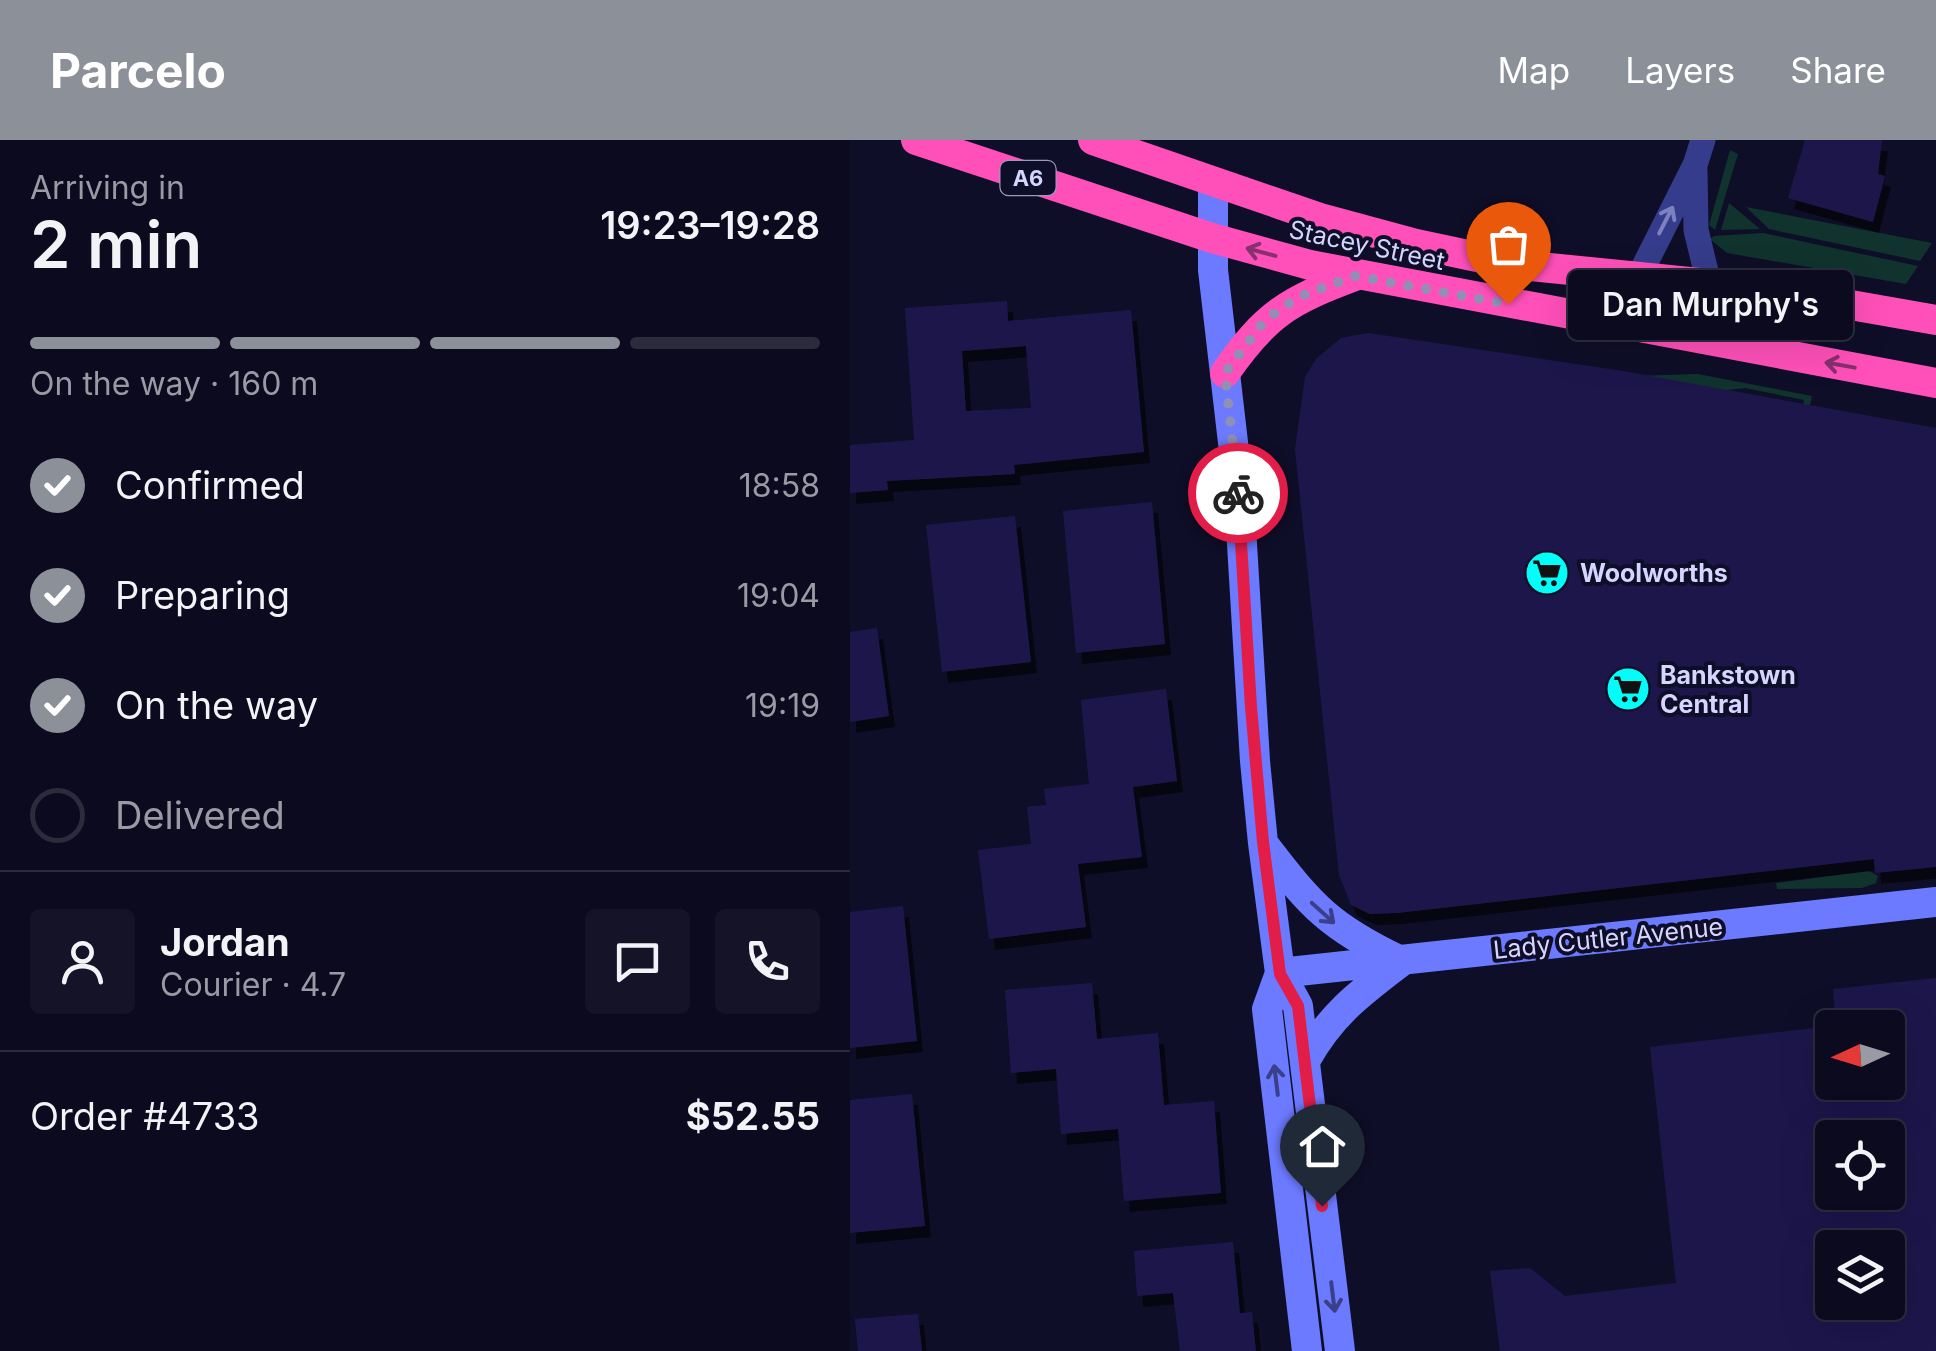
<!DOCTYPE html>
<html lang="en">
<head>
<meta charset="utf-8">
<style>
  :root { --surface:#0b0a1e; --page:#141327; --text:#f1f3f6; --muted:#9a9aa4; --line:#2b2b3c; --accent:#8c9099 }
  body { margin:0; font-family:Inter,sans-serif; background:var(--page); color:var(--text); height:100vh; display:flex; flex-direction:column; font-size:38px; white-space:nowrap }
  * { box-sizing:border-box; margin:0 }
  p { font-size:32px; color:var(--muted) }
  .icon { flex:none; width:55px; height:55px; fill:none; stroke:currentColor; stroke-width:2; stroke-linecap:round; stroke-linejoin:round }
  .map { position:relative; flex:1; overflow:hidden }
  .details { display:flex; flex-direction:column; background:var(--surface); width:850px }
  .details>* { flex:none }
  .needle { width:65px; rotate:266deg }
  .fabs { position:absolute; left:965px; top:870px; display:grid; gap:20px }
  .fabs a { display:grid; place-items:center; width:90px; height:90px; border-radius:10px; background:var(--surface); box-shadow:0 10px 40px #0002,0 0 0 2px var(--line); font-size:50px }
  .pin { position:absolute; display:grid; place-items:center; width:85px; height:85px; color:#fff; margin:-102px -42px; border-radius:50% 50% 50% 0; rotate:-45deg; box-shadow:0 0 10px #0007 }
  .pin .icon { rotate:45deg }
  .courier { position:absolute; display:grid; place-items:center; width:100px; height:100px; margin:-50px; border:8px solid #e11d48; border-radius:50%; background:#fff; color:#222; box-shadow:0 2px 12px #0007 }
  .bubble { position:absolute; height:70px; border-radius:10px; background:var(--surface); box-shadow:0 10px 40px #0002,0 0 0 2px var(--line); font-size:32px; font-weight:600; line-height:70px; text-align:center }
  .summary em { font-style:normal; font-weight:600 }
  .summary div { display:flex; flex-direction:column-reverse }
  .summary { display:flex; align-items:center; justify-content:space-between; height:170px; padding:0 30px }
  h1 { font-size:65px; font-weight:600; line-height:75px }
  .bar { display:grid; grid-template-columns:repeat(4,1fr); gap:15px 10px; align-content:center; height:120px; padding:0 30px }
  .bar i { height:12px; border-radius:8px; background:var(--line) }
  .bar .active { background:var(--accent) }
  .bar p { grid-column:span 4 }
  .line { display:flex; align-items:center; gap:25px; padding:0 30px; border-top:2px solid var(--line) }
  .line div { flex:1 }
  .round { display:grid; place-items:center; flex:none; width:105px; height:105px; border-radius:10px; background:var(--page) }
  ol { padding:0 30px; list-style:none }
  li { display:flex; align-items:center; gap:30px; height:110px }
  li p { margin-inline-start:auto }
  li .icon { padding:10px; border-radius:50%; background:var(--accent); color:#fff; stroke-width:4 }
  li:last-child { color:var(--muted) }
  li i { width:55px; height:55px; border:5px solid var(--line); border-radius:50% }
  header { display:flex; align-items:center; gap:60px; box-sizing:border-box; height:140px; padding:0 50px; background:var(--accent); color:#fff }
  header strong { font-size:48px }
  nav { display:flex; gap:55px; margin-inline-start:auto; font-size:35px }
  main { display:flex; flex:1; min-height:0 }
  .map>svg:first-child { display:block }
  .green { fill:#10332d }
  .building { fill:#1c184b; fill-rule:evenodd; filter:url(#shadow) }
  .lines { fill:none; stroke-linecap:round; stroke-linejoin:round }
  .street { stroke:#353c8b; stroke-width:25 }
  .secondary { stroke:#6c7aff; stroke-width:30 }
  .highway { stroke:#ff50b9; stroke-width:30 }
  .oneway { stroke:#7d81bf }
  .oneway2 { stroke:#872f70 }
  .oneway3 { stroke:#393f89 }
  .done { stroke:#908fb4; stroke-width:10; stroke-dasharray:0 18 }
  .route { stroke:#e11d48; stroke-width:12 }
  .labels { text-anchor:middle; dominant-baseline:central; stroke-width:8; stroke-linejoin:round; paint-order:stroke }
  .shield { fill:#0f0e28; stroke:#9a99be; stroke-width:2.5 }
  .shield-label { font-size:22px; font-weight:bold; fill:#d5d5ff }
  .street-label { font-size:25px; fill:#d5d5ff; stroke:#0f0e28 }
  .poi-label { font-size:25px; font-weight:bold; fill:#d5d5ff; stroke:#0f0e28; text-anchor:start }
</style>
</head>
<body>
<header>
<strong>Parcelo</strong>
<nav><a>Map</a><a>Layers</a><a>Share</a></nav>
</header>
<main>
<section class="details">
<div class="summary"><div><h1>2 min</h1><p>Arriving in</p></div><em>19:23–19:28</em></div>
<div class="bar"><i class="active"></i><i class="active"></i><i class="active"></i><i></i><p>On the way · 160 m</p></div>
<ol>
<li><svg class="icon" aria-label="check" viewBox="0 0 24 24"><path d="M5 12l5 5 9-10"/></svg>Confirmed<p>18:58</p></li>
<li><svg class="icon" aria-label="check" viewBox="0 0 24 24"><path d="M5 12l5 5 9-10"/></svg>Preparing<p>19:04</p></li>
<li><svg class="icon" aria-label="check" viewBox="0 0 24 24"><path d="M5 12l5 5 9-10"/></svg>On the way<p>19:19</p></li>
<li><i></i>Delivered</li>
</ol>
<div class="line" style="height:180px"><a class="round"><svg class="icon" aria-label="person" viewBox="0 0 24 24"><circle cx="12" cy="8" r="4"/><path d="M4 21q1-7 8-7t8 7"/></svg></a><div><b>Jordan</b><p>Courier · 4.7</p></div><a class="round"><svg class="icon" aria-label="chat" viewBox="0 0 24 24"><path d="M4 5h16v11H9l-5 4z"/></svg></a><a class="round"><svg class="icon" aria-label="phone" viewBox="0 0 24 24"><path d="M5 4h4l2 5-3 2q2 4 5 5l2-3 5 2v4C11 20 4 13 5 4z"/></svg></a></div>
<div class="line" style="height:130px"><div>Order #4733</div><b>$52.55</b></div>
</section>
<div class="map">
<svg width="1086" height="1211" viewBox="0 0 1086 1211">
  <defs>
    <filter id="shadow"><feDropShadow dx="6" dy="11" stdDeviation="0" flood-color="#0009"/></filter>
  </defs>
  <rect width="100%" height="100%" fill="#0f0e28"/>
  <path class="green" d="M880 10 888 14 865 90 859 85Z
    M879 63 910 89 871 90Z
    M896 67 1082 103 1070 121 919 89Z
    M913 93 1068 126 1056 144 877 113 860 99 864 96Z
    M848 234 962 256 955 289 948 288 954 260 895 248 787 260 784 236Z
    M1019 731 1028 736 1026 743 1012 748 927 749 926 743Z"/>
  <path class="building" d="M955 0H1032L1028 34 1035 36 1023 82 938 58Z
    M157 161 158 181 281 170 294 312 164 325 165 334 37 341 38 350 0 353V305L64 300 55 168ZM176 206 181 268 116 271 112 211Z
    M518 193 773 231 1086 288V727L1025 733 1024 719 547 773 520 774 501 765 489 735 445 309 455 237 466 219 491 198Z
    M302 362 315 504 226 513 213 371Z
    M165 376 181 522 92 532 76 385Z
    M27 488 39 576 0 582V492Z
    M316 549 327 641 283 647 292 717 228 724 236 787 139 799 128 710 181 704 177 667 196 665 194 649 239 644 231 560Z
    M53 766 67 901 0 908V772Z
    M1086 838V1211H650L640 1131 680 1128 715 1156 826 1143 800 907 982 886V942H1038V888H986L983 849ZM982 998H1038V1052H982ZM982 1108H1038V1162H982Z
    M242 843 247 899 308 893 314 965 364 961 371 1053 274 1061 268 989 211 994 206 929 161 933 155 850Z
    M62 954 75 1086 0 1093V960Z
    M383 1102 390 1173 402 1172 406 1211H330L323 1153 287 1156 284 1111Z
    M68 1174 72 1211H8L5 1179Z"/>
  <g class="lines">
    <path class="street" d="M845 30 846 90 859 144
      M789 136 845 25 853 0"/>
    <path class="secondary" d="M363 43V130L389 354 405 621 413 703 430 833 448 866 490 1211
      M415 706C461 766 480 787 549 820
      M430 833 1086 762
      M430 833 417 869 457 1211
      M455 921C481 874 510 853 552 821"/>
    <path class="highway" d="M66 0 362 98 460 125 1086 243
      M243 0 470 78 566 104 660 124 910 149 1086 180
      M375 233C416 174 438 161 505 136"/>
  </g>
  <defs><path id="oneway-shaft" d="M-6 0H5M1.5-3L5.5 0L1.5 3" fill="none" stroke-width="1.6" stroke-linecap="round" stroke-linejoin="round" transform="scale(2.5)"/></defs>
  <use class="oneway" href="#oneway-shaft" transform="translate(816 80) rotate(-63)"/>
  <g class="oneway2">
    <use href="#oneway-shaft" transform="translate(411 112) rotate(-165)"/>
    <use href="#oneway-shaft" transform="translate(990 225) rotate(-170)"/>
  </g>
  <g class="oneway3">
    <use href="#oneway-shaft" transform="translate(473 773) rotate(42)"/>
    <use href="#oneway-shaft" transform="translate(426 940) rotate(-97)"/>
    <use href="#oneway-shaft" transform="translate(483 1157) rotate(83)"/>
  </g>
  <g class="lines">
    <path class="done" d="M388 353 375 233 412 184 431 168 456 154 505 136 658 164"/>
    <path class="route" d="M388 353 401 567 413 702 430 834 448 866 472 1066"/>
  </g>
  <defs>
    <symbol id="supermarket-disc" viewBox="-11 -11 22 22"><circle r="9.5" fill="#01fff9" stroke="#0f0e28"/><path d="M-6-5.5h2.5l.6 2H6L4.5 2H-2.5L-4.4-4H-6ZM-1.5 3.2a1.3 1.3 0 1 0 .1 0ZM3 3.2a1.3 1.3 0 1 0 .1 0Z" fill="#111"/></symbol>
  </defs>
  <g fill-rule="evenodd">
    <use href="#supermarket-disc" x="672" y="408" width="50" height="50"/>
    <use href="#supermarket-disc" x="753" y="524" width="50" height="50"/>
  </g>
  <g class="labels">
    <rect class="shield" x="150.5" y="21" width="55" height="34" rx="8"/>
    <g class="shield-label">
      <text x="178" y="38">A6</text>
    </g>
    <g class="street-label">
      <text transform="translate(517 105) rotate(12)">Stacey Street</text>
      <text transform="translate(758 798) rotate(-6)">Lady Cutler Avenue</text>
    </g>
    <g class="poi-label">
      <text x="730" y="433">Woolworths</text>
      <text x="810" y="535">Bankstown<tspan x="810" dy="29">Central</tspan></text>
    </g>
  </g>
</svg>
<div class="fabs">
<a><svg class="needle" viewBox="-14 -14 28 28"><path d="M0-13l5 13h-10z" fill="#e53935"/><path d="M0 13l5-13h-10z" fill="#9a9aa4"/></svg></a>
<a><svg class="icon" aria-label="locate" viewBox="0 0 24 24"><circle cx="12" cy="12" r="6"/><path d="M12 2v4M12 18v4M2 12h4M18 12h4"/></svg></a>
<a><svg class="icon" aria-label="layers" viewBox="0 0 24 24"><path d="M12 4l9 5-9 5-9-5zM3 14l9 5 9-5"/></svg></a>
</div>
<div class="pin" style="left:658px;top:164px;background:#ea580c"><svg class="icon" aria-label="bag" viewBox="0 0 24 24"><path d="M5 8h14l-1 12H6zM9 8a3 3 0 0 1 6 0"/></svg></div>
<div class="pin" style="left:472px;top:1066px;background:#1f2937"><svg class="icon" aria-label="home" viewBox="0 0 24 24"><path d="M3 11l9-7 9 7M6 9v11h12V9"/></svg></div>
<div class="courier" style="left:388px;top:353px"><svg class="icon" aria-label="bike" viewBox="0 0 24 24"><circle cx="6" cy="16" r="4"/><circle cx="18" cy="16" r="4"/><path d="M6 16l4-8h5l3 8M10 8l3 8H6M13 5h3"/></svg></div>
<div class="bubble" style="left:718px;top:130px;width:285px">Dan Murphy's</div>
</div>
</main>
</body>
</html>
